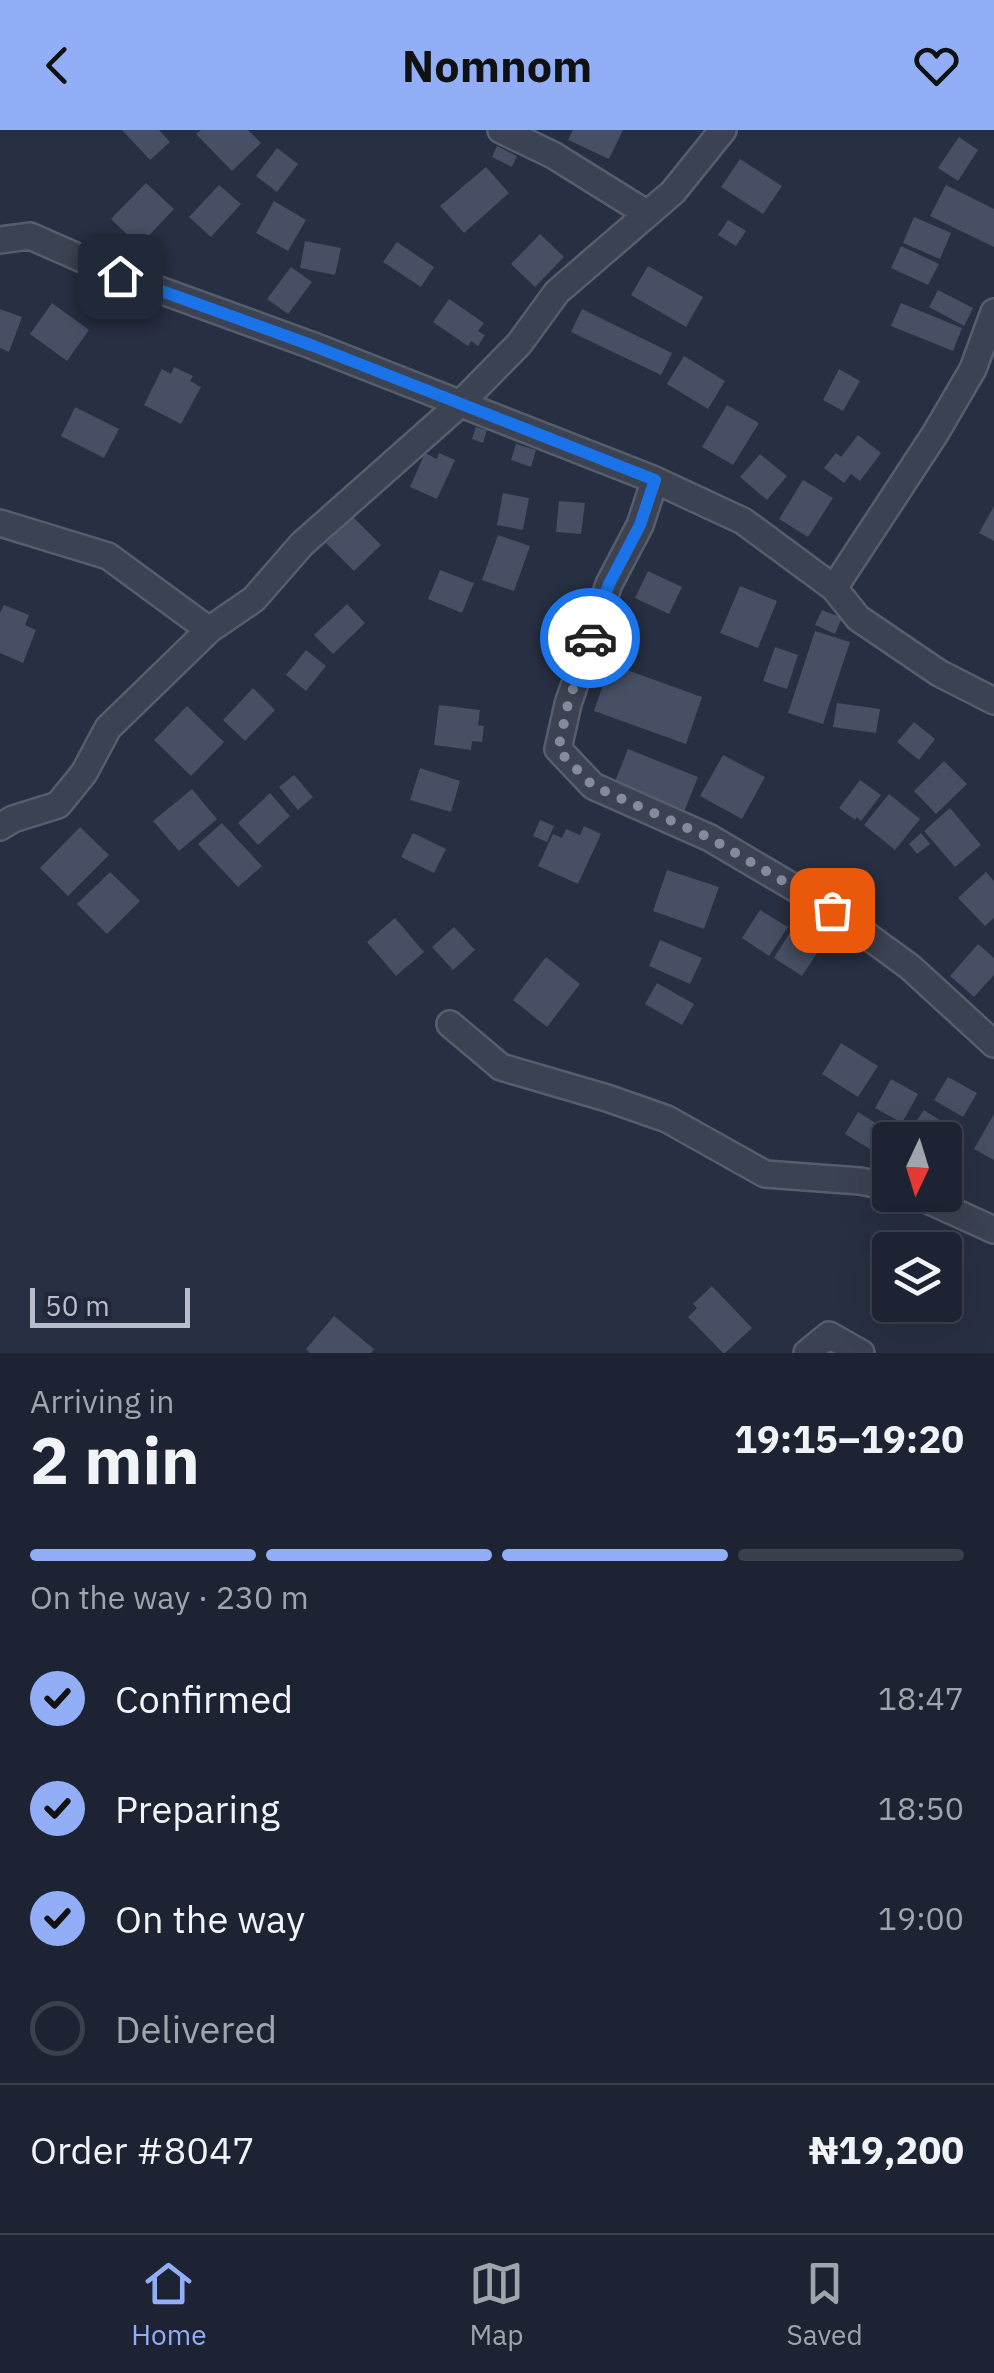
<!DOCTYPE html>
<html lang="en">
<head>
<meta charset="utf-8">
<style>
  :root { --surface:#1d2332; --page:#252b3a; --text:#f1f3f6; --muted:#a0a4ac; --line:#3b404d; --accent:#91aef7 }
  body { margin:0; font-family:"IBM Plex Sans",sans-serif; background:var(--page); color:var(--text); height:100vh; display:flex; flex-direction:column; font-size:38px; white-space:nowrap }
  * { box-sizing:border-box; margin:0 }
  p { font-size:32px; color:var(--muted) }
  .icon { flex:none; width:55px; height:55px; fill:none; stroke:currentColor; stroke-width:2; stroke-linecap:round; stroke-linejoin:round }
  .map { position:relative; height:1223px; overflow:hidden }
  .sheet { display:flex; flex-direction:column; background:var(--surface); flex:1 }
  .sheet>* { flex:none }
  .needle { width:65px; rotate:184deg }
  .buttons { position:absolute; left:872px; top:992px; display:grid; gap:20px }
  .buttons a { display:grid; place-items:center; width:90px; height:90px; border-radius:10px; background:var(--surface); box-shadow:0 10px 40px #0002,0 0 0 2px var(--line); font-size:50px }
  .scale { position:absolute; left:30px; bottom:25px; width:160px; box-sizing:border-box; padding-left:10px; border:5px solid #b8bdcb; border-top:0; font-size:28px; line-height:35px; white-space:nowrap; color:#b8bdcb; -webkit-text-stroke:8px #202737; paint-order:stroke }
  .pin { position:absolute; display:grid; place-items:center; width:85px; height:85px; color:#fff; margin:-42px; border-radius:20px; box-shadow:0 5px 15px #0006 }
  .courier { position:absolute; display:grid; place-items:center; width:100px; height:100px; margin:-50px; border:8px solid #1a73e8; border-radius:50%; background:#fff; color:#222; box-shadow:0 2px 12px #0007 }
  .overview em { font-style:normal; font-weight:700 }
  .overview div { display:flex; flex-direction:column-reverse }
  .overview { display:flex; align-items:center; justify-content:space-between; height:170px; padding:0 30px }
  h1 { font-size:65px; font-weight:700; line-height:75px }
  .bar { display:grid; grid-template-columns:repeat(4,1fr); gap:15px 10px; align-content:center; height:120px; padding:0 30px }
  .bar i { height:12px; border-radius:8px; background:var(--line) }
  .bar .current { background:var(--accent) }
  .bar p { grid-column:span 4 }
  .line { display:flex; align-items:center; gap:25px; padding:0 30px; border-top:2px solid var(--line) }
  .line div { flex:1 }
  ol { padding:0 30px; list-style:none }
  li { display:flex; align-items:center; gap:30px; height:110px }
  li p { margin-inline-start:auto }
  li .icon { padding:10px; border-radius:50%; background:var(--accent); color:#111; stroke-width:4 }
  li:last-child { color:var(--muted) }
  li i { width:55px; height:55px; border:5px solid var(--line); border-radius:50% }
  header { display:flex; justify-content:space-between; align-items:center; height:130px; padding:0 30px; background:var(--accent); color:#111; font-size:45px; font-weight:700 }
  .menu { display:flex; justify-content:space-around; align-items:center; height:140px; border-top:2px solid var(--line); background:var(--surface); font-size:28px; color:var(--muted) }
  .menu a { display:grid; justify-items:center; gap:5px }
  .menu .current { color:var(--accent) }
  .map>svg:first-child { display:block }
  .building { fill:#464f63 }
  .lines { fill:none; stroke-linecap:round; stroke-linejoin:round }
  .minor-casing { stroke:#565d6c; stroke-width:30 }
  .minor { stroke:#3b4251; stroke-width:25 }
  .done { stroke:#858b9b; stroke-width:10; stroke-dasharray:0 18 }
  .route { stroke:#1a73e8; stroke-width:12 }
</style>
</head>
<body>
<header><svg class="icon" aria-label="back" viewBox="0 0 24 24"><path d="M15 5l-7 7 7 7"/></svg>Nomnom<svg class="icon" aria-label="heart" viewBox="0 0 24 24"><path d="M12 20l-8-8c-3-5 5-10 8-4 3-6 11-1 8 4z"/></svg></header>
<div class="map">
<svg width="994" height="1223" viewBox="0 0 994 1223">
  <rect width="100%" height="100%" fill="#272f42"/>
  <path class="building" d="M122 0H159L170 12 150 30Z
    M201 0H248L261 13 232 41 196 4Z
    M573 0H623L609 29 568 10Z
    M959 7 978 20 958 51 938 38Z
    M497 16 517 26 512 37 492 27Z
    M277 18 298 34 277 62 256 46Z
    M740 29 782 56 763 84 721 57Z
    M486 37 509 63 464 103 440 76Z
    M146 53 174 79 139 116 111 89Z
    M219 55 241 74 211 107 189 87Z
    M946 55 994 79V117L930 86Z
    M274 71 306 90 288 121 256 103Z
    M914 87 951 103 940 129 903 113Z
    M728 90 746 101 736 116 718 105Z
    M540 104 564 127 535 157 511 134Z
    M305 111 341 118 335 145 300 138Z
    M397 112 434 137 421 157 383 132Z
    M901 116 939 134 928 155 891 138Z
    M648 136 703 167 686 197 631 165Z
    M291 137 312 152 288 184 267 169Z
    M938 160 973 178 964 196 929 177Z
    M449 169 484 193 478 201 485 205 478 216 471 211 468 216 433 192Z
    M52 173 89 200 67 231 30 204Z
    M901 173 962 198 953 221 891 196Z
    M0 179 22 187 9 222 0 218Z
    M582 179 672 223 661 245 571 202Z
    M684 226 725 251 708 279 667 254Z
    M174 237 193 246 190 251 201 257 181 294 144 275 162 239 171 244Z
    M839 239 860 251 843 281 823 270Z
    M727 275 759 293 733 335 702 317Z
    M75 277 119 299 104 328 61 306Z
    M476 297 487 300 483 313 472 309Z
    M858 305 881 323 860 351 851 344 844 353 824 338 836 323 841 327Z
    M516 314 536 320 531 337 511 330Z
    M425 323 437 329 439 323 455 330 437 369 410 357Z
    M760 324 787 346 767 370 740 347Z
    M803 350 833 368 808 407 779 389Z
    M503 363 529 368 523 400 497 395Z
    M559 371 585 373 581 404 556 402Z
    M994 376V411L979 403Z
    M353 387 381 415 354 441 326 413Z
    M498 405 530 416 514 461 482 450Z
    M440 440 474 453 462 483 428 469Z
    M648 441 682 457 669 484 635 468Z
    M740 456 777 471 758 518 720 503Z
    M347 474 365 493 333 524 314 505Z
    M4 475 29 485 25 495 36 500 23 533 0 523V483Z
    M822 480 842 488 835 504 815 495Z
    M815 501 850 512 823 594 788 583Z
    M775 517 798 525 787 559 763 551Z
    M306 520 326 536 306 561 286 545Z
    M610 534 702 567 686 614 594 581Z
    M253 558 275 580 245 611 223 590Z
    M837 573 880 579 876 603 833 597Z
    M439 575 480 580 478 595 484 596 482 612 472 611 471 620 434 615Z
    M187 576 224 612 191 646 154 610Z
    M914 592 935 609 919 630 897 612Z
    M628 619 698 647 684 682 614 654Z
    M723 625 765 647 742 689 700 666Z
    M944 631 967 654 936 684 914 661Z
    M420 638 460 651 451 682 410 670Z
    M294 645 313 667 298 680 279 657Z
    M860 650 881 665 861 691 857 687 855 690 839 678Z
    M192 659 217 689 179 721 153 691Z
    M270 663 290 686 258 715 238 693Z
    M889 664 920 689 895 720 864 695Z
    M950 678 981 715 955 737 924 701Z
    M540 690 554 696 547 712 533 706Z
    M222 693 262 736 238 757 198 714Z
    M584 696 601 704 578 754 538 736 553 704 562 708 566 699 580 705Z
    M80 697 109 725 68 766 40 738Z
    M413 703 446 719 434 743 401 727Z
    M921 703 930 714 917 724 909 714Z
    M667 740 719 757 704 799 653 781Z
    M110 742 140 771 107 804 77 774Z
    M986 742 994 751V788L985 796 958 768Z
    M760 780 788 797 769 826 742 808Z
    M395 788 424 822 396 846 367 812Z
    M796 793 804 799 807 795 827 808 802 846 774 828Z
    M454 797 475 820 453 840 432 817Z
    M660 810 702 828 690 854 649 836Z
    M978 814 994 828V845L974 867 950 846Z
    M546 827 580 854 547 897 513 870Z
    M657 853 694 874 682 895 645 874Z
    M841 913 878 936 858 967 822 944Z
    M948 947 977 963 963 987 934 970Z
    M891 949 918 964 902 993 875 978Z
    M924 980 953 999 946 1010H922L909 1002Z
    M858 982 888 1001 875 1022 845 1004Z
    M994 984V1030L974 1019Z
    M712 1156 752 1198 725 1223H723L688 1187 697 1178 693 1174Z
    M334 1186 374 1219 371 1223H310L306 1219Z"/>
  <g class="lines">
    <defs>
      <path id="minor" d="M501 0 553 25 646 83
        M0 110 30 106 121 146 311 215 655 350 743 391 834 458 858 488 939 543 994 571
        M655 350 640 395 609 454 568 574 558 619 593 656 710 708 832 780 910 837 994 914
        M0 393 108 426 209 500
        M834 458 935 304 973 239 994 182
        M0 697 13 689 58 675 84 643 108 598 209 500 254 469 302 414 461 273 519 214 557 162 673 62 723 0
        M450 894 501 937 607 968 667 989 765 1044 860 1051 890 1057
        M917 1065 994 1100
        M807 1223 829 1205 861 1223"/>
    </defs>
    <use href="#minor" class="minor-casing"/>
    <use href="#minor" class="minor"/>
  </g>
  <g class="lines">
    <path class="done" d="M590 508 568 574 558 620 593 656 710 708 832 780"/>
    <path class="route" d="M120 146 311 215 655 350 640 395 609 454 590 508"/>
  </g>
</svg>
<div class="buttons">
<a><svg class="needle" viewBox="-14 -14 28 28"><path d="M0-13l5 13h-10z" fill="#e53935"/><path d="M0 13l5-13h-10z" fill="#a0a4ac"/></svg></a>
<a><svg class="icon" aria-label="layers" viewBox="0 0 24 24"><path d="M12 4l9 5-9 5-9-5zM3 14l9 5 9-5"/></svg></a>
</div>
<div class="scale">50 m</div>
<div class="pin" style="left:832px;top:780px;background:#ea580c"><svg class="icon" aria-label="bag" viewBox="0 0 24 24"><path d="M5 8h14l-1 12H6zM9 8a3 3 0 0 1 6 0"/></svg></div>
<div class="pin" style="left:120px;top:146px;background:#1f2937"><svg class="icon" aria-label="home" viewBox="0 0 24 24"><path d="M3 11l9-7 9 7M6 9v11h12V9"/></svg></div>
<div class="courier" style="left:590px;top:508px"><svg class="icon" aria-label="car" viewBox="0 0 24 24"><path d="M5 17H2v-5l4-1 3-4h7l3 4 3 1v5h-3M9 17h6M6 11h13"/><circle cx="7" cy="17" r="2"/><circle cx="17" cy="17" r="2"/></svg></div>
</div>
<section class="sheet">
<div class="overview"><div><h1>2 min</h1><p>Arriving in</p></div><em>19:15–19:20</em></div>
<div class="bar"><i class="current"></i><i class="current"></i><i class="current"></i><i></i><p>On the way · 230 m</p></div>
<ol>
<li><svg class="icon" aria-label="check" viewBox="0 0 24 24"><path d="M5 12l5 5 9-10"/></svg>Confirmed<p>18:47</p></li>
<li><svg class="icon" aria-label="check" viewBox="0 0 24 24"><path d="M5 12l5 5 9-10"/></svg>Preparing<p>18:50</p></li>
<li><svg class="icon" aria-label="check" viewBox="0 0 24 24"><path d="M5 12l5 5 9-10"/></svg>On the way<p>19:00</p></li>
<li><i></i>Delivered</li>
</ol>
<div class="line" style="height:130px"><div>Order #8047</div><b>₦19,200</b></div>
</section>
<nav class="menu">
<a class="current"><svg class="icon" aria-label="home" viewBox="0 0 24 24"><path d="M3 11l9-7 9 7M6 9v11h12V9"/></svg>Home</a>
<a><svg class="icon" aria-label="map" viewBox="0 0 24 24"><path d="M3 6l6-2 6 2 6-2v14l-6 2-6-2-6 2zM9 4v14M15 6v14"/></svg>Map</a>
<a><svg class="icon" aria-label="saved" viewBox="0 0 24 24"><path d="M7 4h10v16l-5-4-5 4z"/></svg>Saved</a>
</nav>
</body>
</html>
